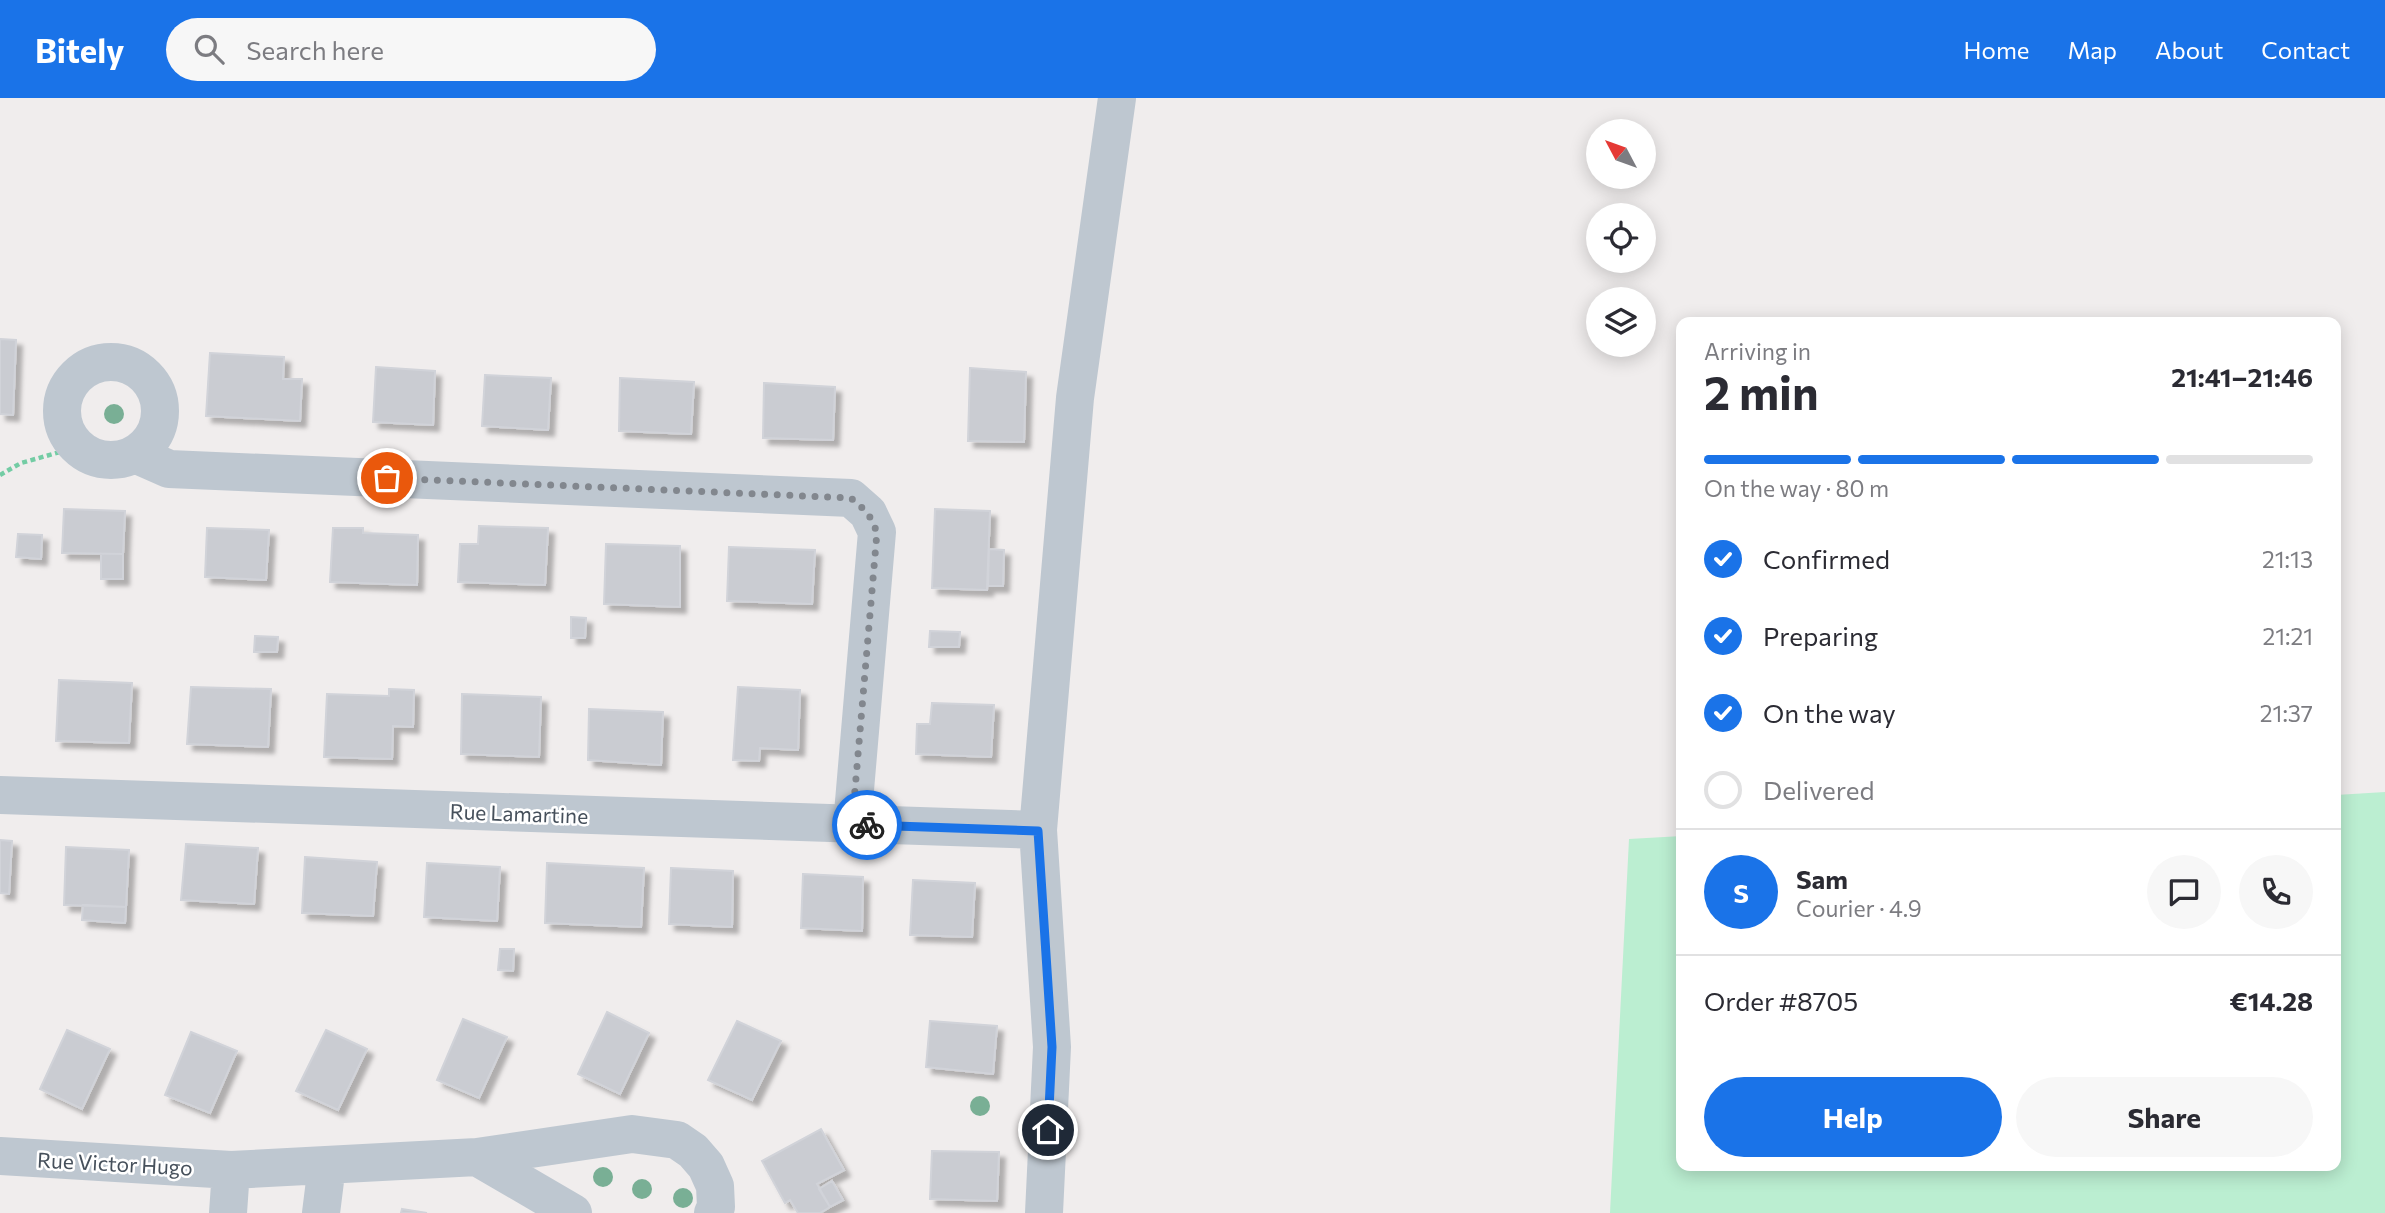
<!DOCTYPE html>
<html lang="en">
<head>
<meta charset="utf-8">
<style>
  :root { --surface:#fff; --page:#f7f7f7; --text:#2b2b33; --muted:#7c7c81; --line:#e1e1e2; --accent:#1a73e8 }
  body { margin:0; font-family:Commissioner,sans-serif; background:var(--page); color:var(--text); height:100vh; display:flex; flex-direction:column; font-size:26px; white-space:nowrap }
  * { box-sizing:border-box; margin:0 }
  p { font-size:23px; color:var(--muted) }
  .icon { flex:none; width:38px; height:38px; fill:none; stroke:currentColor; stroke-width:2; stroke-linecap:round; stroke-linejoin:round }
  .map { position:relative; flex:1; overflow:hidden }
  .panel { position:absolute; left:1676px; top:219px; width:665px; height:854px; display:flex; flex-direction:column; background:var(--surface); border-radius:14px; box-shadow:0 4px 18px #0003 }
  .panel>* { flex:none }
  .needle { width:46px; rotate:311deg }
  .controls { position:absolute; left:1586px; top:21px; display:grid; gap:14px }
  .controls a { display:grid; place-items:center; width:70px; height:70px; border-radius:50%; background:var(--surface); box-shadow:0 4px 18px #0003; font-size:35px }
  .pin { position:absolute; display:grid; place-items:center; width:60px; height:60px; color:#fff; margin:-30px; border:4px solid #fff; border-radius:50%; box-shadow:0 2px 7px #0007 }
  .courier { position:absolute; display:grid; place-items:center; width:70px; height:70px; margin:-35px; border:5px solid #1a73e8; border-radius:50%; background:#fff; color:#222; box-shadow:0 2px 9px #0007 }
  .overview em { font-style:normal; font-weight:700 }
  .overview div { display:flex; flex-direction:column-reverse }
  .overview { display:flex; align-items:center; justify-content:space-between; height:119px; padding:0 28px }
  h1 { font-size:46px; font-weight:700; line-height:52px }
  .bar { display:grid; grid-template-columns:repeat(4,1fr); gap:10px 7px; align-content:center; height:84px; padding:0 28px }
  .bar i { height:9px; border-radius:5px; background:var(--line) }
  .bar .current { background:var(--accent) }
  .bar p { grid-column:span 4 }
  .line { display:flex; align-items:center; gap:18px; padding:0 28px; border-top:2px solid var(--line) }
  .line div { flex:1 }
  .round { display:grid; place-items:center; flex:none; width:74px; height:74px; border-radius:37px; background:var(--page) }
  ol { padding:0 28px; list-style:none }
  li { display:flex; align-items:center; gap:21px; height:77px }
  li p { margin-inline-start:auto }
  li .icon { padding:7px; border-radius:50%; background:var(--accent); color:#fff; stroke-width:4 }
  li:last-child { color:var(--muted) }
  li i { width:38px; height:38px; border:4px solid var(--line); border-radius:50% }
  .action { display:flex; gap:14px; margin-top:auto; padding:14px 28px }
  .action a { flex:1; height:80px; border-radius:42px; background:var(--accent); color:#fff; font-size:28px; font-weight:700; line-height:80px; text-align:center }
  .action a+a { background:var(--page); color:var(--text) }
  header { display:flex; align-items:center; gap:42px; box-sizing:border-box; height:98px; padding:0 35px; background:var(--accent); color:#fff }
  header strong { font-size:33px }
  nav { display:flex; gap:38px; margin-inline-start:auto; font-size:24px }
  .search { width:490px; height:63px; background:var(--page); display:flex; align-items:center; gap:18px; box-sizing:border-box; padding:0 24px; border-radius:38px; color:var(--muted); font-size:26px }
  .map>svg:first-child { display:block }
  .green { fill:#bbeed1 }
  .building { fill:#caccd2; stroke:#d1d3d9; stroke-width:2; filter:url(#shadow) }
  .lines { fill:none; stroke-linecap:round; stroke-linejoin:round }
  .path { stroke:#73cca4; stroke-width:4.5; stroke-dasharray:5 3.5; stroke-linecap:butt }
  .minor { stroke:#bec7d0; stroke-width:38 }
  .tree { fill:#79af95 }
  .done { stroke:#82878e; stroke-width:7; stroke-dasharray:0 12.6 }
  .route { stroke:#1a73e8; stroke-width:9 }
  .labels { text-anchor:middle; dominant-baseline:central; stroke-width:5; stroke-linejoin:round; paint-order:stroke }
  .street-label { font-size:21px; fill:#46505b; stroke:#fff }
</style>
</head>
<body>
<header>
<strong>Bitely</strong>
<div class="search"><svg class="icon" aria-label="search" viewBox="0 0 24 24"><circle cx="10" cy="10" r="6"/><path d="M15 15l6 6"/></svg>Search here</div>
<nav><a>Home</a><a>Map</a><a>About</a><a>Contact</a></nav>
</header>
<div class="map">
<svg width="2385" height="1115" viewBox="0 0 2385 1115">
  <defs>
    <filter id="shadow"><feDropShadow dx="6" dy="6" stdDeviation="2" flood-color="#0004"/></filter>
  </defs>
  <rect width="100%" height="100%" fill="#f0eded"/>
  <path class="green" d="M2385 694V1115H1610L1629 741 1682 738V1068H2336V697Z"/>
  <path class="building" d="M0 241 16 242 13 317 0 316Z
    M210 255 284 259 283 281H302L300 323 206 318Z
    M376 269 435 273 433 327 373 324Z
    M970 270 1026 274 1024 344 968 343Z
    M485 277 551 280 548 332 482 328Z
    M620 280 694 284 691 336 619 333Z
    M764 285 835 289 833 342 763 340Z
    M64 411 125 413 123 456 62 455Z
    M935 411 990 413 987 492 932 490Z
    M479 428 548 430 545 487 458 484 460 446H478Z
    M207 430 269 432 266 482 205 479Z
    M333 430H363V435L418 437 417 487 330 484Z
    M18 436 42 437 41 461 16 459Z
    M606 446 680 448V509L604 506Z
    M729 449 815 452 812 506 727 503Z
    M989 451 1004 452 1003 488H988Z
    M101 456H123V481H101Z
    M571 519 586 520 585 540H571Z
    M930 533 960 534 959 549H929Z
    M255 538 278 539 277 554H254Z
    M59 582 132 585 129 645 56 643Z
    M191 589 271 591 268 649 187 646Z
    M738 589 800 592 798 652 760 650 759 663 733 662Z
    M389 591 414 592 413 629 393 628 392 661 324 659 327 596 389 598Z
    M462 596 541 599 539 659 461 656Z
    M932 605 994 607 991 659 916 656 917 626H930Z
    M589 611 663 614 661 667 588 662Z
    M0 742 12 743 9 796 0 795Z
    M186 746 258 750 254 806 181 802Z
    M66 749 129 752 126 809 64 807Z
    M305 759 377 764 373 818 302 815Z
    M427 765 500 769 497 823 424 819Z
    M547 765 644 770 641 829 545 825Z
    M671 770 733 773 732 829 669 826Z
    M803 776 863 779 862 833 801 830Z
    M913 782 975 785 972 839 910 837Z
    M83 807 126 809 125 825 82 822Z
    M500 851H514L513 873 498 872Z
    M607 914 649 935 620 996 578 976Z
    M463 921 507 939 479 1000 437 982Z
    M737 923 781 943 752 1002 708 982Z
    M930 923 997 928 993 976 926 969Z
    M67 932 110 951 82 1011 40 991Z
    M326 932 367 951 338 1012 296 993Z
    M191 934 237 953 210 1015 165 997Z
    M821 1031 844 1072 817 1086 830 1109 820 1115H798L790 1102 785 1105 762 1063Z
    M932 1053 999 1054 997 1103 930 1101Z
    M832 1083 843 1102 830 1109 819 1091Z
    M402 1111 427 1115H401Z"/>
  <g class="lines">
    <path class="path" d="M0 377 21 365 78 349"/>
    <path class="minor" d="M62 313a49 49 0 1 1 98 0a49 49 0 1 1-98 0Z
      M135 356 169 371 851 400 868 415 877 434 852 727
      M0 697 1038 732
      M0 1058 231 1072 477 1059 632 1036 677 1042 693 1053 706 1068 715 1088 716 1109 713 1115
      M477 1059 573 1115
      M228 1115 231 1072
      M321 1115 327 1067
      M1044 1115 1052 949 1038 732 1075 300 1117 0"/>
  </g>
  <g class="tree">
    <circle cx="114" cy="316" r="10"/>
    <circle cx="980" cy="1008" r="10"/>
    <circle cx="603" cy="1079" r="10"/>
    <circle cx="642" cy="1091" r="10"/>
    <circle cx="683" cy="1100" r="10"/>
  </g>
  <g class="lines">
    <path class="done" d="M387 380 851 400 868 415 877 434 852 727H867"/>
    <path class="route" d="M867 727 1038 733 1052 949 1048 1032"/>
  </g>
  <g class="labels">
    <g class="street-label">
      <text transform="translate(519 715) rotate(2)">Rue Lamartine</text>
      <text transform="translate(115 1065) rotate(3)">Rue Victor Hugo</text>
    </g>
  </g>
</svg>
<div class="controls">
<a><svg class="needle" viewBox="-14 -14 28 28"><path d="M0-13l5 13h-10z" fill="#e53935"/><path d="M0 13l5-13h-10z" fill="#7c7c81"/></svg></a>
<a><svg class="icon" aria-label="locate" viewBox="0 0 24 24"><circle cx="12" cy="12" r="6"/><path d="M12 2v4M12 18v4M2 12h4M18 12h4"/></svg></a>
<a><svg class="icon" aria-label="layers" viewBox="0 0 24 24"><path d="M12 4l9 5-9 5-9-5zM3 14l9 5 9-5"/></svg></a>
</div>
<div class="pin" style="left:387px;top:380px;background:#ea580c"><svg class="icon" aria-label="bag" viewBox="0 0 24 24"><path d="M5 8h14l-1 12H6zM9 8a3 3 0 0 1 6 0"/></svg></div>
<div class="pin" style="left:1048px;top:1032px;background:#1f2937"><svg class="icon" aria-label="home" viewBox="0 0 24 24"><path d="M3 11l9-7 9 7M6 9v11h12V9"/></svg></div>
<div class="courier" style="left:867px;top:727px"><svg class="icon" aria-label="bike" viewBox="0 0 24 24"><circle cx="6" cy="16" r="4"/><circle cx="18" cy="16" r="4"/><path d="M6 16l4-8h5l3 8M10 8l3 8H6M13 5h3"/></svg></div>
<section class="panel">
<div class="overview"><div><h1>2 min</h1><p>Arriving in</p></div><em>21:41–21:46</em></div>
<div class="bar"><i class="current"></i><i class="current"></i><i class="current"></i><i></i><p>On the way · 80 m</p></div>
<ol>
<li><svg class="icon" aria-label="check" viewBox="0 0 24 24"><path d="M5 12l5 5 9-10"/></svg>Confirmed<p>21:13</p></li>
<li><svg class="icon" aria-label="check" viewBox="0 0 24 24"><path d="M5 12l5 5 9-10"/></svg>Preparing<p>21:21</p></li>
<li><svg class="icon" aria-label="check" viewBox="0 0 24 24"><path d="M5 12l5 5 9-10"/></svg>On the way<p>21:37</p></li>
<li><i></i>Delivered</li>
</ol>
<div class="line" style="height:126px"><b class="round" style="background:var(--accent);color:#fff">S</b><div><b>Sam</b><p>Courier · 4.9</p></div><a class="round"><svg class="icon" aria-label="chat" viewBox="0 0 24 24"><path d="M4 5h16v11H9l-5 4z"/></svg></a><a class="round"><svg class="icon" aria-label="phone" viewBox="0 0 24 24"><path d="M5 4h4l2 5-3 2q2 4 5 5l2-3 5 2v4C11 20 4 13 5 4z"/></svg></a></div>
<div class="line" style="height:91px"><div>Order #8705</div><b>€14.28</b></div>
<div class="action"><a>Help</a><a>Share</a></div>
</section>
</div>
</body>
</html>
